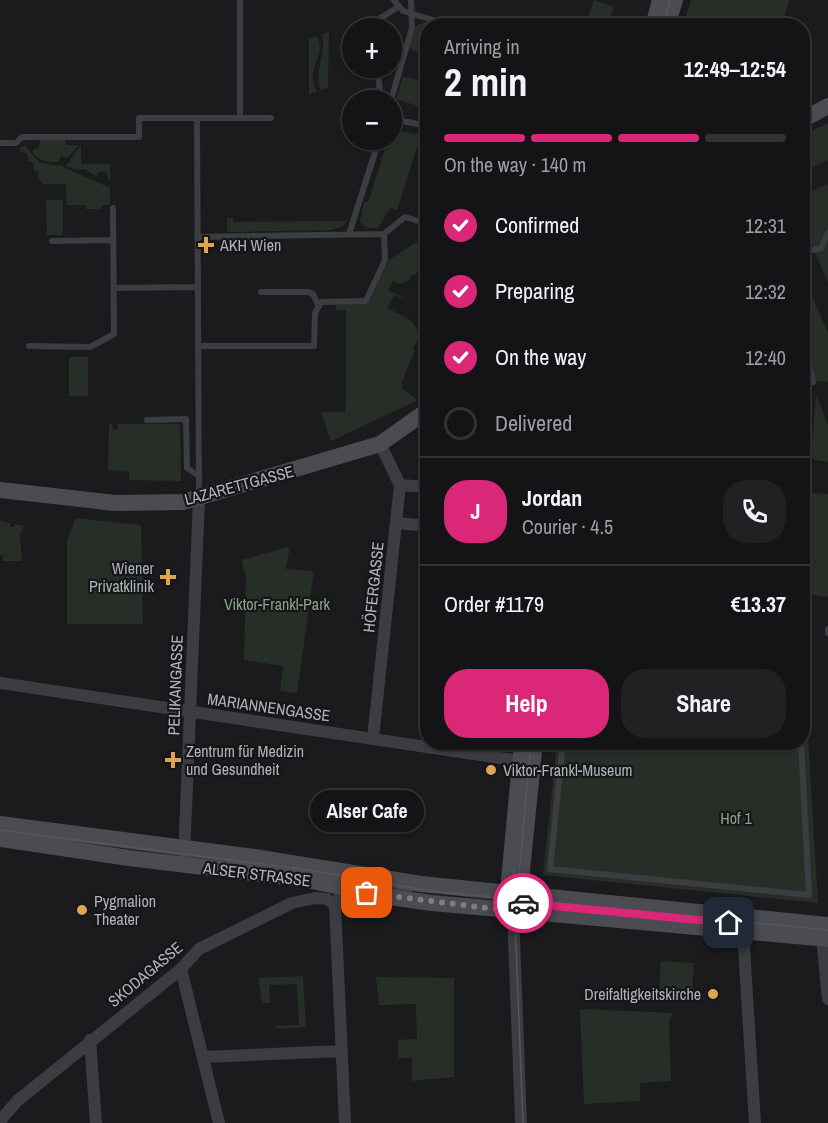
<!DOCTYPE html>
<html lang="en">
<head>
<meta charset="utf-8">
<style>
  :root { --surface:#141416; --page:#212123; --text:#f1f3f6; --muted:#9d9ea1; --line:#333335; --accent:#db2777 }
  body { margin:0; font-family:"Archivo Narrow",sans-serif; background:var(--page); color:var(--text); height:100vh; display:flex; flex-direction:column; font-size:22px; white-space:nowrap }
  * { box-sizing:border-box; margin:0 }
  p { font-size:20px; color:var(--muted) }
  .icon { flex:none; width:33px; height:33px; fill:none; stroke:currentColor; stroke-width:2; stroke-linecap:round; stroke-linejoin:round }
  .map { position:relative; flex:1; overflow:hidden }
  .sheet { position:absolute; left:420px; top:18px; width:390px; height:732px; display:flex; flex-direction:column; background:var(--surface); border-radius:24px; box-shadow:0 2px 4px #0004,0 0 0 2px var(--line) }
  .sheet>* { flex:none }
  .buttons { position:absolute; left:342px; top:18px; display:grid; gap:12px }
  .buttons a { display:grid; place-items:center; width:60px; height:60px; border-radius:50%; background:var(--surface); box-shadow:0 2px 4px #0004,0 0 0 2px var(--line); font-size:30px }
  .pin { position:absolute; display:grid; place-items:center; width:51px; height:51px; color:#fff; margin:-26px; border-radius:12px; box-shadow:0 3px 9px #0006 }
  .courier { position:absolute; display:grid; place-items:center; width:60px; height:60px; margin:-30px; border:4px solid #db2777; border-radius:50%; background:#fff; color:#222; box-shadow:0 2px 8px #0007 }
  .bubble { position:absolute; height:42px; border-radius:21px; background:var(--surface); box-shadow:0 2px 4px #0004,0 0 0 2px var(--line); font-size:20px; font-weight:700; line-height:42px; text-align:center }
  .head em { font-style:normal; font-weight:700 }
  .head div { display:flex; flex-direction:column-reverse }
  .head { display:flex; align-items:center; justify-content:space-between; height:102px; padding:0 24px }
  h1 { font-size:39px; font-weight:700; line-height:45px }
  .bar { display:grid; grid-template-columns:repeat(4,1fr); gap:9px 6px; align-content:center; height:72px; padding:0 24px }
  .bar i { height:8px; border-radius:4px; background:var(--line) }
  .bar .on { background:var(--accent) }
  .bar p { grid-column:span 4 }
  .line { display:flex; align-items:center; gap:15px; padding:0 24px; border-top:2px solid var(--line) }
  .line div { flex:1 }
  .round { display:grid; place-items:center; flex:none; width:63px; height:63px; border-radius:24px; background:var(--page) }
  ol { padding:0 24px; list-style:none }
  li { display:flex; align-items:center; gap:18px; height:66px }
  li p { margin-inline-start:auto }
  li .icon { padding:6px; border-radius:50%; background:var(--accent); color:#fff; stroke-width:4 }
  li:last-child { color:var(--muted) }
  li i { width:33px; height:33px; border:3px solid var(--line); border-radius:50% }
  .action { display:flex; gap:12px; margin-top:auto; padding:12px 24px }
  .action a { flex:1; height:69px; border-radius:24px; background:var(--accent); color:#fff; font-size:24px; font-weight:700; line-height:69px; text-align:center }
  .action a+a { background:var(--page); color:var(--text) }
  .map>svg:first-child { display:block }
  .green { fill:#272e28 }
  .lines { fill:none; stroke-linecap:round; stroke-linejoin:round }
  .lane { stroke:#3c3d41; stroke-width:6 }
  .street { stroke:#3c3d41; stroke-width:12 }
  .secondary { stroke:#4a4c51; stroke-width:16 }
  .tram { stroke:#55575c; stroke-width:1.5 }
  .done { stroke:#7b7e83; stroke-width:6; stroke-dasharray:0 10.8 }
  .route { stroke:#db2777; stroke-width:8 }
  .poi-dot { fill:#dea551; stroke:#161618; stroke-width:2 }
  .labels { text-anchor:middle; dominant-baseline:central; stroke-width:4.5; stroke-linejoin:round; paint-order:stroke }
  .poi-label { font-size:16px; fill:#afb3ba; stroke:#161618; text-anchor:start }
  .street-label { font-size:16px; fill:#afb3ba; stroke:#161618 }
  .park-label { font-size:16px; fill:#88a388; stroke:#161618 }
</style>
</head>
<body>
<div class="map">
<svg width="828" height="1123" viewBox="0 0 828 1123">
  <rect width="100%" height="100%" fill="#1b1b1d"/>
  <path class="green" d="M594 0 614 7 608 25H586Z
    M691 0H789L782 25H683Z
    M426 21 440 25 428 26 427 55 409 49 416 26Z
    M329 31 328 88 320 90C314 70 327 53 322 34Z
    M317 36C324 50 316 59 313 73 312 78 315 87 317 92L309 94V39Z
    M403 77 427 81V109L396 99Z
    M828 123V160L803 172V136Z
    M392 130 421 135 397 210 390 208 378 228H367L360 222 364 201 368 202 388 140H392Z
    M40 140H65L66 145H79L67 158 61 156 58 162C46 162 39 162 32 151L39 147Z
    M81 145V164H110V183L106 171 99 172 96 176 85 169 77 170 66 166Z
    M25 146 40 163 61 166 110 188V205H103L99 209H86L85 205H67L66 184H43L39 179 38 171H34L33 162 28 161 27 153 20 152V147Z
    M828 184V283L803 223 802 195Z
    M46 200H63V235H47Z
    M227 218H233V222L347 221 342 227 331 230 230 232 227 231Z
    M427 235V271L420 267 415 276 412 274 409 280 400 284 393 281 388 290 409 301 394 295 387 308C405 317 429 325 413 348L415 350 402 382 403 389 418 400 331 441 321 412H345L346 400V310H336V305L369 302 389 260Z
    M802 273 828 333V382L803 380Z
    M69 357H88V396H69Z
    M816 395 828 425V462L815 460 811 455Z
    M109 424H112L113 430 118 429V424H180L181 481 129 480V472L108 470Z
    M811 493 828 494V597L807 594 806 598 803 597Z
    M76 518 141 525 143 624H67V540Z
    M0 521 10 523V527H14L15 524 24 526 20 535 22 561H3V555H0Z
    M290 546 286 569 314 571 297 693 280 691 283 666 244 660 246 579 242 560Z
    M803 651 818 903 543 875 557 743 802 742Z
    M661 961 694 963 692 995 659 993Z
    M303 976 306 1027 276 1029V1026L299 1025 297 984 269 985 270 1003H262L258 978Z
    M376 977 454 978V1077L412 1081V1058H398V1040L417 1039 416 1004 379 1005Z
    M580 1009 674 1013 669 1019 671 1081 640 1083V1101L584 1104Z"/>
  <g class="lines">
    <path class="lane" d="M394 0 403 11 453 26
      M378 28 379 19 398 7
      M378 68 380 95 391 99
      M391 100 412 28 411 0
      M197 118 199 495
      M240 118V0
      M392 119 428 126
      M0 143H16L22 137H139V118H271
      M349 234 379 140
      M197 237 384 234 405 217 428 224
      M52 241 113 240
      M814 250 821 248 828 233
      M114 288 197 287
      M261 292H308L313 294 318 305
      M802 336 813 382
      M29 346 90 347 114 334 113 208
      M198 346H314L315 313 321 302 366 301 385 260 384 234
      M147 420 186 419 187 468 199 476
      M828 629V633
      M563 742 550 869 809 895 801 742
      M355 881 410 890
      M518 902 556 906"/>
    <path class="street" d="M400 485 428 487
      M397 523 428 526
      M0 683 527 762
      M373 738 400 485 380 444
      M184 856 199 499
      M513 911 521 1123
      M743 932 755 1123
      M822 938 828 999
      M181 969 219 1123
      M90 1040 96 1123
      M204 1057 342 1051
      M0 1121 17 1101 181 969 199 949 292 903 315 898 327 899 335 905
      M345 1123 335 905 345 888"/>
    <path class="secondary" d="M653 26 660 0
      M667 26 675 0
      M802 120 828 106
      M0 490 115 503 183 502 380 444 428 410
      M0 824 254 857 421 884 828 925
      M0 839 129 858 302 879 389 897 432 903 828 939
      M509 902 508 891 522 742
      M516 905 520 890 535 742"/>
    <path class="tram" d="M663 26 670 0
      M0 830 308 870 430 891 828 930
      M487 895C502 893 511 882 515 868
      M523 1123 515 920 531 742"/>
  </g>
  <g class="lines">
    <path class="done" d="M367 893 511 911 517 902 523 903"/>
    <path class="route" d="M523 903 729 923"/>
  </g>
  <g class="poi-dot">
    <path d="M203 236h6v6h6v6h-6v6h-6v-6h-6v-6h6z"/>
    <path d="M165 568h6v6h6v6h-6v6h-6v-6h-6v-6h6z"/>
    <path d="M170 751h6v6h6v6h-6v6h-6v-6h-6v-6h6z"/>
    <circle cx="491" cy="770" r="6"/>
    <circle cx="82" cy="910" r="6"/>
    <circle cx="713" cy="994" r="6"/>
  </g>
  <g class="labels">
    <g class="poi-label">
      <text x="220" y="245">AKH Wien</text>
      <text x="154" y="568" text-anchor="end">Wiener<tspan x="154" dy="18">Privatklinik</tspan></text>
      <text x="186" y="751">Zentrum für Medizin<tspan x="186" dy="18">und Gesundheit</tspan></text>
      <text x="503" y="770">Viktor-Frankl-Museum</text>
      <text x="94" y="901">Pygmalion<tspan x="94" dy="18">Theater</tspan></text>
      <text x="701" y="994" text-anchor="end">Dreifaltigkeitskirche</text>
    </g>
    <g class="street-label">
      <text transform="translate(239 485) rotate(-15)">LAZARETTGASSE</text>
      <text transform="translate(373 587) rotate(-84)">HÖFERGASSE</text>
      <text transform="translate(175 685) rotate(-88)">PELIKANGASSE</text>
      <text transform="translate(269 707) rotate(8)">MARIANNENGASSE</text>
      <text transform="translate(257 874) rotate(7)">ALSER STRASSE</text>
      <text transform="translate(145 974) rotate(-40)">SKODAGASSE</text>
    </g>
    <g class="park-label">
      <text x="277" y="604">Viktor-Frankl-Park</text>
      <text x="736" y="818">Hof 1</text>
    </g>
  </g>
</svg>
<div class="buttons">
<a>+</a>
<a>−</a>
</div>
<div class="pin" style="left:367px;top:893px;background:#ea580c"><svg class="icon" aria-label="bag" viewBox="0 0 24 24"><path d="M5 8h14l-1 12H6zM9 8a3 3 0 0 1 6 0"/></svg></div>
<div class="pin" style="left:729px;top:923px;background:#1f2937"><svg class="icon" aria-label="home" viewBox="0 0 24 24"><path d="M3 11l9-7 9 7M6 9v11h12V9"/></svg></div>
<div class="courier" style="left:523px;top:903px"><svg class="icon" aria-label="car" viewBox="0 0 24 24"><path d="M5 17H2v-5l4-1 3-4h7l3 4 3 1v5h-3M9 17h6M6 11h13"/><circle cx="7" cy="17" r="2"/><circle cx="17" cy="17" r="2"/></svg></div>
<div class="bubble" style="left:310px;top:790px;width:114px">Alser Cafe</div>
<section class="sheet">
<div class="head"><div><h1>2 min</h1><p>Arriving in</p></div><em>12:49–12:54</em></div>
<div class="bar"><i class="on"></i><i class="on"></i><i class="on"></i><i></i><p>On the way · 140 m</p></div>
<ol>
<li><svg class="icon" aria-label="check" viewBox="0 0 24 24"><path d="M5 12l5 5 9-10"/></svg>Confirmed<p>12:31</p></li>
<li><svg class="icon" aria-label="check" viewBox="0 0 24 24"><path d="M5 12l5 5 9-10"/></svg>Preparing<p>12:32</p></li>
<li><svg class="icon" aria-label="check" viewBox="0 0 24 24"><path d="M5 12l5 5 9-10"/></svg>On the way<p>12:40</p></li>
<li><i></i>Delivered</li>
</ol>
<div class="line" style="height:108px"><b class="round" style="background:var(--accent);color:#fff">J</b><div><b>Jordan</b><p>Courier · 4.5</p></div><a class="round"><svg class="icon" aria-label="phone" viewBox="0 0 24 24"><path d="M5 4h4l2 5-3 2q2 4 5 5l2-3 5 2v4C11 20 4 13 5 4z"/></svg></a></div>
<div class="line" style="height:78px"><div>Order #1179</div><b>€13.37</b></div>
<div class="action"><a>Help</a><a>Share</a></div>
</section>
</div>
</body>
</html>
